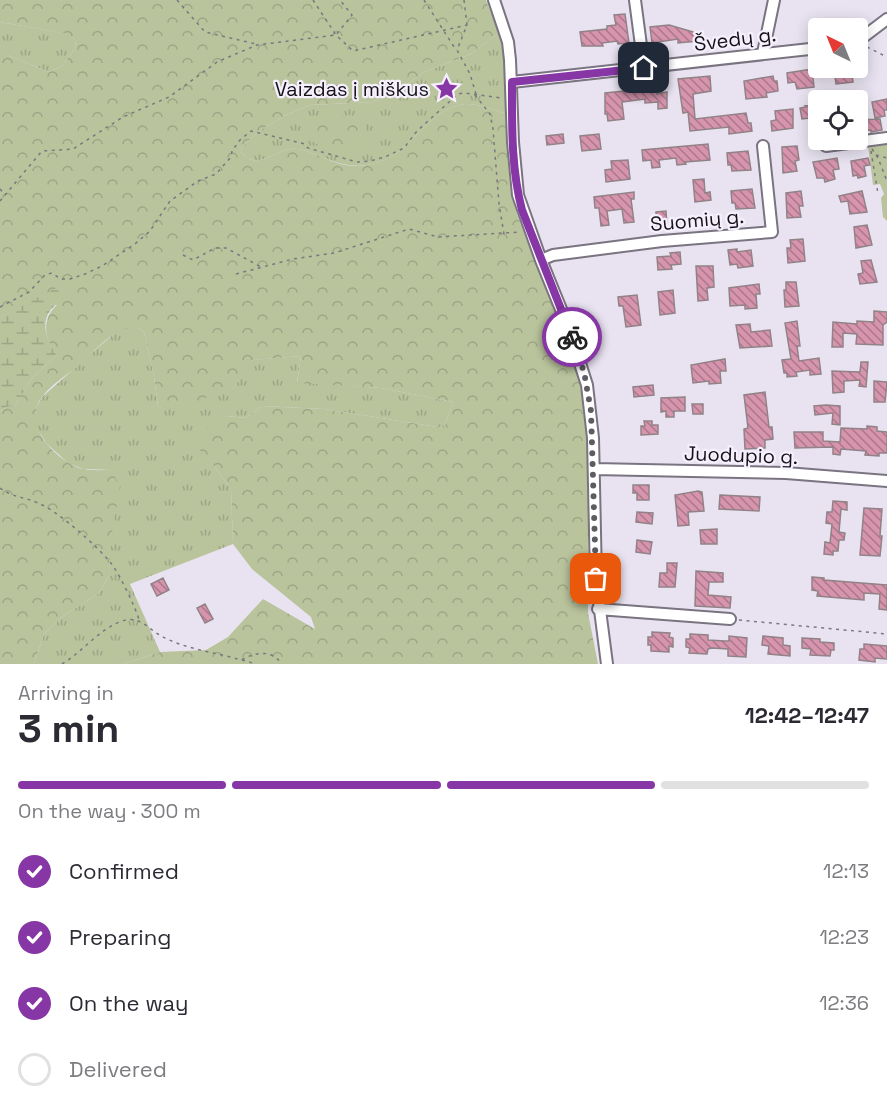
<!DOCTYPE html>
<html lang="en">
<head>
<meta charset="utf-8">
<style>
  :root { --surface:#fff; --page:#f7f7f7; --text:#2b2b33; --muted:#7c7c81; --line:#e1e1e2; --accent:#8736a5 }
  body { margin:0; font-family:"Space Grotesk",sans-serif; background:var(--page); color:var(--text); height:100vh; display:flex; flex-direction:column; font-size:22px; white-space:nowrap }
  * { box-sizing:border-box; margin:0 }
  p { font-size:20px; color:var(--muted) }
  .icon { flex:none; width:33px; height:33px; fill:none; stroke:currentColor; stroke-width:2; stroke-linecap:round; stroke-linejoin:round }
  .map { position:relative; height:664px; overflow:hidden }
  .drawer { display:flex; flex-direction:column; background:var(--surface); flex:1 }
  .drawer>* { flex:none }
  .needle { width:39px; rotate:317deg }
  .tools { position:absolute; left:808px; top:18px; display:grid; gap:12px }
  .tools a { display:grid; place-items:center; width:60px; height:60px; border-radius:6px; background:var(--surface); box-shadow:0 3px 15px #0003; font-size:30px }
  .pin { position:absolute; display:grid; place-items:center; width:51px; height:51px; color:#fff; margin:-26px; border-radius:12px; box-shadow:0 3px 9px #0006 }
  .courier { position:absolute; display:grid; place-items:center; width:60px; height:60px; margin:-30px; border:4px solid #8736a5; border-radius:50%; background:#fff; color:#222; box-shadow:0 2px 8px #0007 }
  .headline em { font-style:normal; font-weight:700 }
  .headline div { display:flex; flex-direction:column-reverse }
  .headline { display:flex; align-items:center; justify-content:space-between; height:102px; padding:0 18px }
  h1 { font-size:39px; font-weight:700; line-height:45px }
  .bar { display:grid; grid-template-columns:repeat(4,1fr); gap:9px 6px; align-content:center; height:72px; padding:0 18px }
  .bar i { height:8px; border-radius:4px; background:var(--line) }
  .bar .active { background:var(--accent) }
  .bar p { grid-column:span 4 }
  ol { padding:0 18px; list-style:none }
  li { display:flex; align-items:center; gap:18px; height:66px }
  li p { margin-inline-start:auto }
  li .icon { padding:6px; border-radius:50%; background:var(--accent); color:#fff; stroke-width:4 }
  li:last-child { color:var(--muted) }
  li i { width:33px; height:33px; border:3px solid var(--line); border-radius:50% }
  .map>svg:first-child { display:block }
  .grass { fill:url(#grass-tufts) }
  .forest { fill:url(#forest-crowns) }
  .wetland { fill:url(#wetland-marsh) }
  .green { fill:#b9c39c }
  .building { fill:url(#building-back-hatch); stroke:#918287; stroke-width:1.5 }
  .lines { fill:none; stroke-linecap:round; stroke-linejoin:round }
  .minor-casing { stroke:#797480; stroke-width:14 }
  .path { stroke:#7b7780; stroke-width:1.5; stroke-dasharray:3 4.5; stroke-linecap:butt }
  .minor { stroke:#fff; stroke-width:10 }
  .done { stroke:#5f5b63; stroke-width:6; stroke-dasharray:0 10.8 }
  .route { stroke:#8736a5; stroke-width:8 }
  .labels { text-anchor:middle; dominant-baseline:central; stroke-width:4.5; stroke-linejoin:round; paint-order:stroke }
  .street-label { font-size:20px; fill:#141217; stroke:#f6f0fe }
  .poi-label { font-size:20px; fill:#141217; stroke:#f6f0fe; text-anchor:end }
</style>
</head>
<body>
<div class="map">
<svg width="887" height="664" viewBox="0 0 887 664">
  <defs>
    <pattern id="grass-tufts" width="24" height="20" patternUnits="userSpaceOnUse" patternTransform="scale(1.5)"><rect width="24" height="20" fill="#b9c39c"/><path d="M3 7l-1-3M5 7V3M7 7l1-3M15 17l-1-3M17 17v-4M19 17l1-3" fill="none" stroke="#9ea686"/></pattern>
    <pattern id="forest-crowns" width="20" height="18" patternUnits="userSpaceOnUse" patternTransform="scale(1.5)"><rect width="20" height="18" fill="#b9c39c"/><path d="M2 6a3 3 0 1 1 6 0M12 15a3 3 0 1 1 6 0" fill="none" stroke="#9ea686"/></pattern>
    <pattern id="wetland-marsh" width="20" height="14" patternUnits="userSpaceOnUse" patternTransform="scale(1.5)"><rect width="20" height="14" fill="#b9c39c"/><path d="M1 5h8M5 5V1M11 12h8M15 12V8" fill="none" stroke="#9ea686"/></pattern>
    <pattern id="building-back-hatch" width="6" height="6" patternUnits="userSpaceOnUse" patternTransform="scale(1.5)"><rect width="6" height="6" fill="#d694ad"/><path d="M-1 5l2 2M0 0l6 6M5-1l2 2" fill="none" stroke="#ac778c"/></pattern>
  </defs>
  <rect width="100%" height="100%" fill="#e9e3f1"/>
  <path class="grass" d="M0 22 68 34 75 40 76 47 62 66 49 72 7 55H0Z
    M499 33 505 61V113C493 110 477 103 465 104 428 108 413 152 379 162 356 170 339 164 317 155 308 152 301 148 291 149 273 152 256 171 241 152L242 147 259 131 284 116 310 105 372 102 393 94 424 72 471 54Z
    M127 327H137L144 332 154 376 158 407 234 387 252 360 301 356 297 382 381 388 453 402 444 428 324 409 262 406 245 418 227 416 215 467 231 489 233 544 130 584 160 652 123 664H34L44 634 63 616 98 594 109 576 111 470 83 469 68 463 47 444 36 427 34 412 42 397 118 330Z"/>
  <path class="forest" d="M0 0H486L499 33 471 54 424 72 393 94 372 102 310 105 284 116 259 131 242 147 241 152C256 171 273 152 291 149 301 148 308 152 317 155 340 165 354 170 379 162 413 152 428 108 465 104 477 103 493 110 505 113L511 186 517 214 571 352 580 384 588 445V613L598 664H123L160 652 206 650 228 637 263 599 315 629 311 617 252 569 233 544 231 489 215 467 196 446 202 430 227 416 245 418 262 406 324 409 444 428 453 402 381 388 297 383 301 356 253 360 234 387 187 405 158 407 154 376 144 332 137 327C114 327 100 346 84 361 72 372 51 384 42 397 21 424 54 458 79 468 89 471 101 470 111 470L120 486 111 539 109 576 98 594 63 616 44 634 34 664H0V412L6 407 15 406 32 378 57 355C44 340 41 319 57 305L19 308 0 317V55H7L49 72 62 66 76 47 75 40 67 34 0 22Z
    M350 115 364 122 367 132C358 156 321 153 307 136V131L315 122Z"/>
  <path class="wetland" d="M66 283 71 287C68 301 58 300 50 311 40 324 48 344 57 355L32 378 15 406 6 407 0 412V317Z"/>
  <path class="green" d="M887 144V221L883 217 881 198 884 194 880 184 873 185 868 146Z"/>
  <path class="building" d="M625 14 629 43 618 44 617 41 602 43 603 46H582L580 32 607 29V26L616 25 614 15Z
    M669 25 697 33 698 41 678 43V39L652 43 650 27Z
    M851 68 853 82 836 84 834 69Z
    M812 69 814 87 797 89 795 82 788 83 787 73Z
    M710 76 711 91 693 94 695 119 746 113 748 123H751L752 131 729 134V127L690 131 688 112 683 113 678 79Z
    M773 76 774 81H777L778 91 766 93 767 97 746 99 744 81Z
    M634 90V93L656 90 657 94 667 92V108L658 109V102L645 103V99L622 102 624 119 608 121 607 114H605V93Z
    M887 99V110H884L885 116 875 118 872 102Z
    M819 105V117L802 119 800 108 806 107 805 106Z
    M793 109V128L772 131 771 121 776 120 775 111Z
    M880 119 882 130 871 132V130L858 131V120Z
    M563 134 564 143 547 145 546 136Z
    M599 134 601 149 582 151 580 136Z
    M708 144 710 160 685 162 686 164 677 165 676 158 659 160 660 167 652 168 651 160 643 161 642 150Z
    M797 146 799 160 795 161 797 171 783 173 782 147Z
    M748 151 751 170 732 171 731 165H728L727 153Z
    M837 158 839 169 833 170 835 179 825 182 824 178H817L813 162Z
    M868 158 870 165 864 166 866 176 858 178 857 175 853 176 851 161Z
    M628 160 630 179 606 182 605 170 612 169 611 161Z
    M704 179 705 193 710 192 711 200 695 202 693 180Z
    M752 189 755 208 736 209 735 203H732L731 191Z
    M801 191 803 206H799L801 217 787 218 786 193Z
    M862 191 867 212 850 214 848 201 841 202 839 196Z
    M634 192V199H631L634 222 624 223 622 209 607 211 609 225 601 226 599 208H595L594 197Z
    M666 211 667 227 656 228V212Z
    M867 225 872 245 856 248 854 227Z
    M803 239 805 261 788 263 787 248H791L790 240Z
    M737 249V252L751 250 753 266 738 268 737 264 730 265 728 250Z
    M680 252 681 264 671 265 672 269 658 270 657 257 671 256 670 253Z
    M871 260 877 282 860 284 858 274 863 273 861 261Z
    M696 266H713L714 287 707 288 708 300 698 301Z
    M786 282H796L799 306 785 307 784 290H786Z
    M759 284 760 294H756L757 308 745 309V305L730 306 729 288Z
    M673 290 675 313 660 315 658 292Z
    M637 295 641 325 626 327 623 306H619L618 297Z
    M874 311 887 312V322L883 325V345L856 344 857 334 843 333V347H832L833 322 857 324V321L874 322Z
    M797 321 800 346H797L799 361 819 358 821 374 810 375V370L796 372 797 376 787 377V373H784L782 360 791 359 785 323Z
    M750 324 751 332 770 330 772 346 740 348 736 325Z
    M725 359 726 371H720L721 383 709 384V381L693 383 691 365Z
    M861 362H868L866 387 859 386 860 380 844 381V392L833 393 832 371 860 372Z
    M874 381 887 382 885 402H874Z
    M653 385 654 395 634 397 633 387Z
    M765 392 769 427H772L773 439 765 440V448L745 449 744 429 748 428 744 395Z
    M685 397V411H674V417H666V411L661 412V398Z
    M692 404H703V414H693Z
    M826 405 840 406V425L832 424 833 413 815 415 814 406Z
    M644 421H652V425H658V434L641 435V426H645Z
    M867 426 877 427V431L887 432V453H879V456L865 455 866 451 841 449 840 455 833 454V447L795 448 794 432H823V441L840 442 841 428 867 429Z
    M633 485H649V500H637V493H633Z
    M698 491 702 492 704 511 688 512 689 525 678 526 675 495Z
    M720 495 760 497 759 511 719 509Z
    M833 501 847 502V510L841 509 839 532 845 533 844 540H839L838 551H833V555L824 554 825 542 830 543 832 524 826 523 827 512H832Z
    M864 508 882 509 880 536H882L880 556 860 555Z
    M637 512 653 513 652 524 636 522Z
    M717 529V544H701L700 530Z
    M637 540 652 542 650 554 636 552Z
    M667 563H677L675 587H659L660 573H667Z
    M696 571 723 573V582H709L708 595 731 597 730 608 695 606Z
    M812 577 824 578V580L887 585V610L879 609 880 594 864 593V600L817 596 818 591 812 590Z
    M163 578 169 590 157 596 151 584Z
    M205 604 213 619 205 623 197 608Z
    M652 632 670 633 669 637 673 638V647L669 646V652L651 651V645H648V637H652Z
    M690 634 708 635V640L725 641H729V636L747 638 746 657 728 656V649L712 648 708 649 707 654 689 653 690 648 686 647V639H690Z
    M763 636 783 638V645L790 646V656L768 654 769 646 762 645Z
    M802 638 820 639V642L834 643V650H831L830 656 810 655 811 649 802 648Z
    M864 644 887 646V659L875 658V662L859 660 860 649H864Z"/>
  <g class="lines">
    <defs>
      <path id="minor" d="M494 0 508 42 510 60 513 142 518 195 541 260 569 329 587 385 593 438 596 579 607 664
        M635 0 644 68
        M858 41 887 19
        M763 53 774 0
        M512 82 819 48
        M826 146 887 138
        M541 260 553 255 662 241 772 232 763 146
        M594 469 786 473 887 481
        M598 609 730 619"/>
    </defs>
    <use href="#minor" class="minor-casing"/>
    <path class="path" d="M177 0 205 32 256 44
      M313 0 336 35 353 51 467 25
      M424 0 456 50
      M464 0 467 25 457 50 470 74 476 94
      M867 47 887 57
      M475 95 490 114 493 129 499 204 504 234
      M872 149 878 158 887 181
      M871 151 878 194
      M876 155 887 158
      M0 189 5 195
      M0 201 42 151 73 149 123 117 169 97 217 62 257 45 336 35 352 15 340 0
      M183 255 193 260 215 248H226L261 267
      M236 274 293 259 334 253 409 229 438 237 520 232
      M0 307 29 292 45 275 52 273 61 279H70L85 274 102 266 135 244 150 231 170 201 198 181 216 174 231 157 232 151 240 140 251 131 305 144 308 148 357 162 370 161 385 157 404 148 417 131 458 94 464 93 502 98
      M0 488C16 499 23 496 38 503 58 511 96 545 110 562 118 571 136 608 139 620
      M739 620 887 634
      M242 660 256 664
      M62 664C83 652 101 626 126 620 140 617 148 628 158 634 182 649 215 652 241 660 256 652 271 649 282 664"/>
    <use href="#minor" class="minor"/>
  </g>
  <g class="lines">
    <path class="done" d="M572 337 584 372 591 411 596 579"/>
    <path class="route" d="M572 337 522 210C511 168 512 125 512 82L644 68"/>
  </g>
  <defs>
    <symbol id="sight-bare" viewBox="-9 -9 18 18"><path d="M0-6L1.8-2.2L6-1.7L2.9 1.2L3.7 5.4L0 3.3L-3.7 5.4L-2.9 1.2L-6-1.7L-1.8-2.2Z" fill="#8736a5" stroke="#f6f0fe" stroke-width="2.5" paint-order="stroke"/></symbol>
  </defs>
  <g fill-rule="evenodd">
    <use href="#sight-bare" x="430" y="72" width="33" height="33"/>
  </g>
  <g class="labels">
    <g class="street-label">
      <text transform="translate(735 39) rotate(-7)">Švedų g.</text>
      <text transform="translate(697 220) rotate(-5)">Suomių g.</text>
      <text transform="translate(741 455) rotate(2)">Juodupio g.</text>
    </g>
    <g class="poi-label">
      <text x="429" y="89">Vaizdas į miškus</text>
    </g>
  </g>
</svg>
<div class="tools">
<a><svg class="needle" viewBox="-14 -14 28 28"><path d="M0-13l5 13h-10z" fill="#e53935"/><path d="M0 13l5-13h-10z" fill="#7c7c81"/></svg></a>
<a><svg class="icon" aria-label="locate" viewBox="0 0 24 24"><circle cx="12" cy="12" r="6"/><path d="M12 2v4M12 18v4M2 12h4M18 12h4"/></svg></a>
</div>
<div class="pin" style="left:596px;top:579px;background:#ea580c"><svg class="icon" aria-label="bag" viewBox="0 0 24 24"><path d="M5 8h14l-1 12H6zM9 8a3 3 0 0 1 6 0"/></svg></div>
<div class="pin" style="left:644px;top:68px;background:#1f2937"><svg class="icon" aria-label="home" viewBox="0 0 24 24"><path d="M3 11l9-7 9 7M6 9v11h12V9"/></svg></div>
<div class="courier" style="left:572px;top:337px"><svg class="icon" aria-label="bike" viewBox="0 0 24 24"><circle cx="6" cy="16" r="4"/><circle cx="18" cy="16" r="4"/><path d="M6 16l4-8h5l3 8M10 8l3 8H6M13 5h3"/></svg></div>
</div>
<section class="drawer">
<div class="headline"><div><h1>3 min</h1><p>Arriving in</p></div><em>12:42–12:47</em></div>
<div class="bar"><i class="active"></i><i class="active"></i><i class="active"></i><i></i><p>On the way · 300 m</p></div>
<ol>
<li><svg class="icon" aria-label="check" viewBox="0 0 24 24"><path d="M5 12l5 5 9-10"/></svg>Confirmed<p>12:13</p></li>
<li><svg class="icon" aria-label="check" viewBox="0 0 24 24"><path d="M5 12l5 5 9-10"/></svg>Preparing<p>12:23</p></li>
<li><svg class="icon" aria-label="check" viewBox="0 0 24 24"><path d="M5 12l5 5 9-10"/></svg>On the way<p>12:36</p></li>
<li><i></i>Delivered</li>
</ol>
</section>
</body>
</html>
